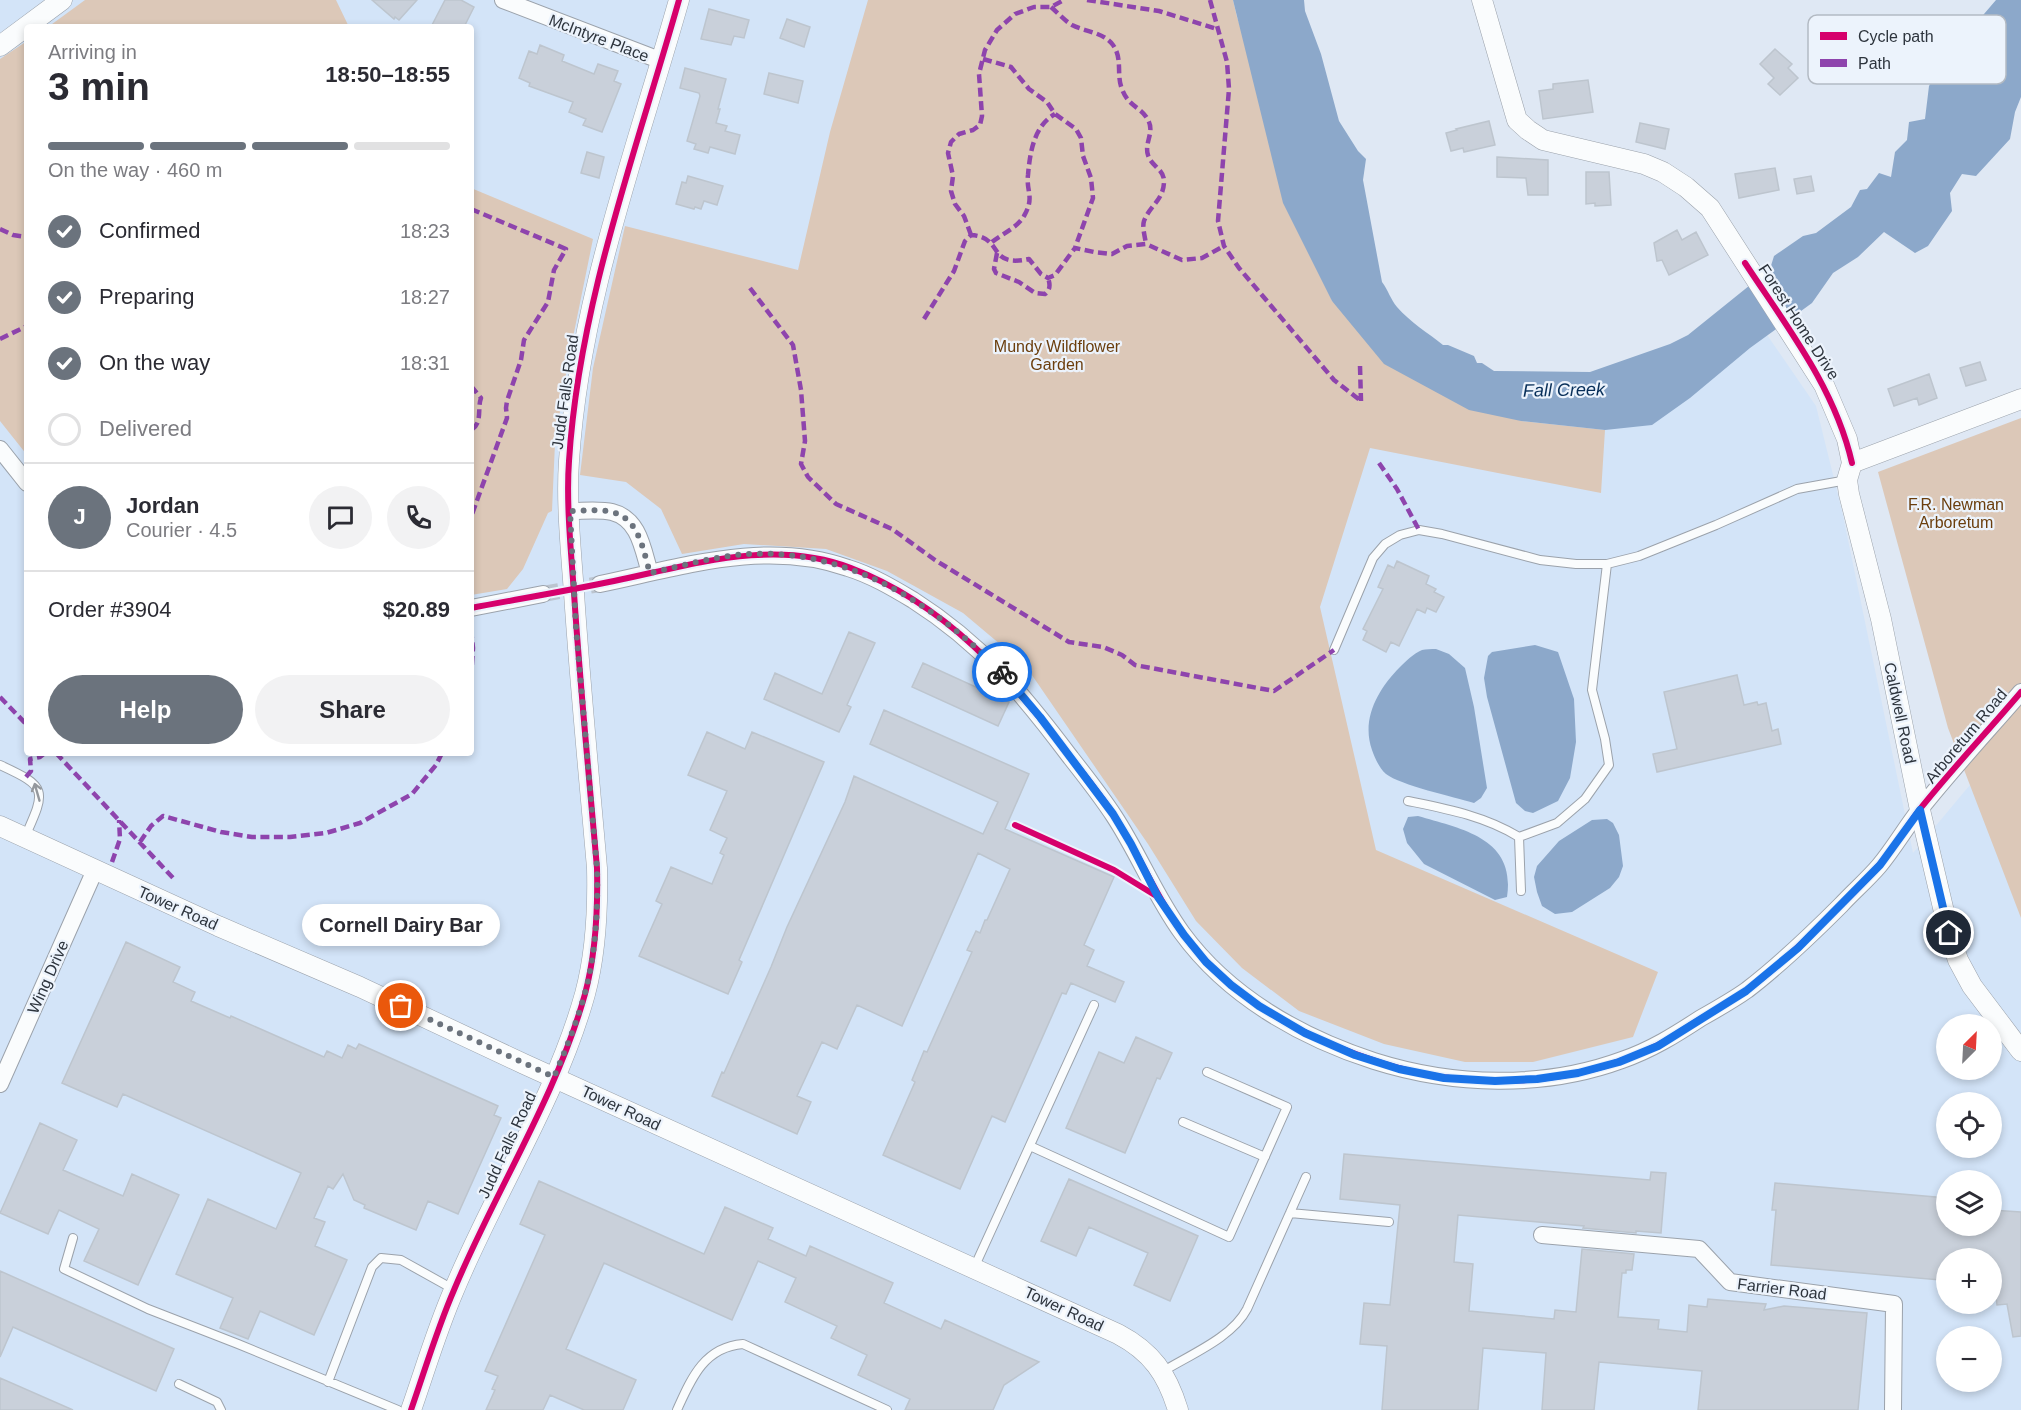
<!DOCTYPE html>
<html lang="en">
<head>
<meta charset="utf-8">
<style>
  :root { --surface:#fff; --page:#f2f2f3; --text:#2b2b33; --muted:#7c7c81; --line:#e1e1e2; --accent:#6b737d }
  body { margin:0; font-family:Helvetica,sans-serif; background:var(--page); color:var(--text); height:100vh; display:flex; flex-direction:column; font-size:22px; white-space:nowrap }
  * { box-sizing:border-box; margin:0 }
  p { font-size:20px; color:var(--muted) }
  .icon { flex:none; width:33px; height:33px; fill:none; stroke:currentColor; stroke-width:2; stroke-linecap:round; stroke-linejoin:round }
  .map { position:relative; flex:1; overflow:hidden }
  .panel { position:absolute; left:24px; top:24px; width:450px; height:732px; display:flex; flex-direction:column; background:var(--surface); border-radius:6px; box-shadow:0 3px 9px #0003 }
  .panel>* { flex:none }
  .needle { width:39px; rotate:24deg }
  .tools { position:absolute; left:1936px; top:1014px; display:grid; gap:12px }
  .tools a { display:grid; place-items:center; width:66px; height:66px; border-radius:50%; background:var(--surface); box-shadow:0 3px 9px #0003; font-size:30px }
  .pin { position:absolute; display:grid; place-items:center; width:51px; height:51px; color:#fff; margin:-26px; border:3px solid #fff; border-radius:50%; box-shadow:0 2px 6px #0007 }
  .courier { position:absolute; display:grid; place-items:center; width:60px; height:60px; margin:-30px; border:4px solid #1a73e8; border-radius:50%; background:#fff; color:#222; box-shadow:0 2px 8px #0007 }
  .bubble { position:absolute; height:42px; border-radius:21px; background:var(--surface); box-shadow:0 3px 9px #0003; font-size:20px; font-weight:700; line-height:42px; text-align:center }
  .overview em { font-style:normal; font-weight:700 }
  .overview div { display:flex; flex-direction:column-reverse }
  .overview { display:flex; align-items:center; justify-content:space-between; height:102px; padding:0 24px }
  h1 { font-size:39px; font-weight:700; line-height:45px }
  .bar { display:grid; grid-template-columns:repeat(4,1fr); gap:9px 6px; align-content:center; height:72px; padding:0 24px }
  .bar i { height:8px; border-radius:4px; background:var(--line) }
  .bar .current { background:var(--accent) }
  .bar p { grid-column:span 4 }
  .line { display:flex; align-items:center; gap:15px; padding:0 24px; border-top:2px solid var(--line) }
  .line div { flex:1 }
  .round { display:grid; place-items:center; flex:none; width:63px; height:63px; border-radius:32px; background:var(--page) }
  ol { padding:0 24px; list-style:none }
  li { display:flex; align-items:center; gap:18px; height:66px }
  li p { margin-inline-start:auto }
  li .icon { padding:6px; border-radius:50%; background:var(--accent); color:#fff; stroke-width:4 }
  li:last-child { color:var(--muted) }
  li i { width:33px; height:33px; border:3px solid var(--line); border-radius:50% }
  .primary-button { display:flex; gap:12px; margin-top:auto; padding:12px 24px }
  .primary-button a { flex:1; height:69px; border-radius:36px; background:var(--accent); color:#fff; font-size:24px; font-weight:700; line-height:69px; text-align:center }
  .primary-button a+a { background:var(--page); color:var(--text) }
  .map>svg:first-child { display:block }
  .built { fill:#d3e4f8; fill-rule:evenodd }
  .green { fill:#dcc8b8 }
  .water { fill:#8ca8ca }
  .building { fill:#c9d0da; stroke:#bdc5ce; stroke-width:1.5 }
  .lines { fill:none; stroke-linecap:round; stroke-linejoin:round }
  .minor-tunnel { stroke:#bbc4cf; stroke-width:16; stroke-dasharray:16 8; stroke-linecap:butt }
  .service-casing { stroke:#9ba2ab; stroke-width:10 }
  .minor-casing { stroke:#9ba2ab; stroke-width:18 }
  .tertiary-casing { stroke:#9ba2ab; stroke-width:21 }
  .service { stroke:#fafcfd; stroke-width:8 }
  .minor { stroke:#fafcfd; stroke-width:16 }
  .tertiary { stroke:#fafcfd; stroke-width:20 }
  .quiet { stroke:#8e44ad; stroke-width:4.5; stroke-dasharray:9 4.5; stroke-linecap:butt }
  .cycleway-casing { stroke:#ecf3fc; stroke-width:10 }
  .cycleway { stroke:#d6006c; stroke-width:6 }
  .oneway { stroke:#94989d }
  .done { stroke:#6b737d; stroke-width:6; stroke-dasharray:0 10.8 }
  .route { stroke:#1a73e8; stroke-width:8 }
  .labels { text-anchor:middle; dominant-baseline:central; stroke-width:4.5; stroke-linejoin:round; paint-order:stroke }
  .street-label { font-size:16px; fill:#2d343d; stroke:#ecf3fc }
  .park-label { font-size:16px; fill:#6b3e0d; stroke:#ecf3fc }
  .water-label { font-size:18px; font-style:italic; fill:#082f59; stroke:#ecf3fc }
  .key { fill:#ecf3fc; stroke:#b3bac3; stroke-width:1.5 }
  .key-label { font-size:16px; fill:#2d343d }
</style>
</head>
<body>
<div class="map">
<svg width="2021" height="1410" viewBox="0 0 2021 1410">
  <rect width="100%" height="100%" fill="#dfe8f4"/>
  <path class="built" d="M0 0H1278L1368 309 1491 390 1606 392 1754 316 1816 406 1842 511 1913 853 2021 724V1410H0ZM27 27H471V753H27ZM1947 1024H1992V1070H1947ZM1947 1102H1992V1148H1947ZM1947 1180H1992V1226H1947ZM1947 1258H1992V1304H1947ZM1947 1336H1992V1382H1947Z"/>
  <path class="green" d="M85 0H336L349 27H48Z
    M868 0H1233L1237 17 1332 301 1521 421 1605 430 1601 493 1370 448 1320 607 1376 850 1658 972 1633 1037 1533 1062H1465L1384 1044 1299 1011 1242 968 1196 921 1148 844 1025 665 963 613 887 571 826 549 744 544 682 554 661 509 626 482 580 475 593 368 625 226 798 270 830 132Z
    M27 41V455L0 421V59Z
    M471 188 593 239 568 362 555 443 552 511 548 513 523 569 507 589 471 595Z
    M2021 418V918L1948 728 1878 472Z"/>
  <path class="water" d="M1233 0H1304L1305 11 1321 54 1339 121 1358 151 1366 159 1363 180 1382 282C1388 290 1391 300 1397 307 1410 322 1428 333 1443 345H1448L1474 356 1477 363H1482L1494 371 1590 372 1670 344 1688 335 1770 269 1774 256 1803 236 1816 233 1851 207 1860 190 1867 189 1879 173 1891 177 1895 152 1907 140 1909 122 1925 119 1929 86 1937 72 1945 76 1947 62 1968 45 1972 28 1996 0H2021V97L2015 112 2010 139 1976 176 1962 174 1950 193 1952 211 1928 246 1915 253 1884 232 1858 257 1833 273 1812 303 1750 348 1690 398 1652 425 1605 430 1521 421 1469 410 1384 364 1332 301 1283 203Z
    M1535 645 1558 652 1574 699 1576 742 1570 778 1558 801 1533 813 1525 811 1516 803 1487 697 1484 678 1488 656 1492 652Z
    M1436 649 1449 654 1465 668 1474 707 1487 788 1481 798 1474 803C1454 797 1400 785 1386 774 1379 768 1375 758 1372 750 1361 719 1378 689 1400 667 1405 662 1414 653 1422 650 1426 649 1431 649 1436 649Z
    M1418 816C1462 829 1516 838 1507 897L1495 900 1424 864 1407 843 1403 829 1408 817Z
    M1607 819 1613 823 1619 835 1623 866 1619 877 1610 888 1572 912 1555 914 1542 906 1537 892 1534 877 1537 866 1559 841 1592 820Z"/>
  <path class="building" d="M372 0H417L399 20 395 17 394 19Z
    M445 0H461L474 7 464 27H431Z
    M709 9 749 20 744 38 734 36 731 45 701 39Z
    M787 19 810 27 804 47 780 38Z
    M540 45 564 55 562 61 594 74 598 64 618 71 614 81 621 84 602 132 583 125 586 119 569 112 573 102 529 86 530 83 519 78 529 51 537 54Z
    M1775 49 1792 64 1788 68 1798 78 1780 95 1768 84 1774 78 1760 64Z
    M685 68 726 79 718 109H720L716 123 727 126 725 131 740 135 735 154 710 147 708 153 694 149 696 144 687 141 700 96 699 93 680 88Z
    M769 73 803 81 798 103 764 94Z
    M1588 80 1593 112 1543 119 1539 91 1553 89V84Z
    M1489 121 1495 145 1464 152 1463 148 1451 151 1446 133 1457 130 1456 129Z
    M1640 123 1669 129 1665 149 1636 142Z
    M587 152 604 157 599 178 581 173Z
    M1497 157 1548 160V195H1528L1526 178 1497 177Z
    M1775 168 1779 190 1739 198 1735 174Z
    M1586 172H1609L1611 205 1595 206V203L1586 204Z
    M688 176 723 186 717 205 704 201 701 209 695 207 694 209 676 204 682 182 686 183Z
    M1811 176 1814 191 1797 194 1794 179Z
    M1677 230 1682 240 1696 232 1708 255 1669 275 1662 260 1657 261 1654 243Z
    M1980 362 1986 380 1966 386 1960 368Z
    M1929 374 1937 398 1919 405 1917 398 1894 406 1888 389Z
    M1397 561 1429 576 1426 584 1436 589 1434 592 1444 597 1436 612 1427 608 1425 613 1417 609 1399 646 1391 642 1386 652 1363 640 1367 631 1363 629 1383 589 1378 587 1388 565 1394 568Z
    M849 632 875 643 847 705 851 707 839 732 764 699 775 673 822 694Z
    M923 663 1009 702 998 726 912 687Z
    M1737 675 1744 705 1757 702 1758 705 1766 703 1772 731 1778 729 1781 744 1657 772 1653 754 1677 749 1664 692Z
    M884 710 1029 774 1005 829 1114 877 1084 945 1094 950 1087 966 1124 982 1115 1002 1071 983 1066 994 1062 993 1005 1122 992 1116 960 1189 883 1155 915 1082 912 1080 924 1051 927 1052 972 952 967 950 976 931 980 933 985 920H987L1010 869 978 853 902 1026 857 1005 837 1049 822 1042 797 1096 811 1102 797 1134 712 1096 722 1072 724 1073 771 967 787 927 845 802 854 776 983 834 998 802 870 744Z
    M707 732 745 749 752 732 824 762 739 960 742 962 728 994 639 956 662 904 656 901 671 867 712 884 724 855 720 853 727 838 710 830 727 791 688 775Z
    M126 942 180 967 173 982 195 992 191 1001 230 1018 231 1016 324 1057 327 1051 342 1058 348 1045 356 1049 359 1044 498 1106 494 1115 501 1118 458 1214 428 1201 416 1230 364 1208 365 1205 354 1200 343 1174 333 1189 328 1186 314 1218 325 1222 315 1246 347 1260 314 1335 260 1311 248 1339 220 1328 233 1298 176 1274 208 1199 276 1229 301 1173 123 1094 117 1107 62 1083Z
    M1136 1037 1172 1053 1160 1079 1157 1078 1125 1153 1066 1128 1099 1052 1124 1063Z
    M40 1123 77 1140 63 1170 123 1196 132 1174 179 1195 138 1285 84 1261 99 1229 59 1210 48 1234 0 1213Z
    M1344 1154 1650 1180 1651 1172 1666 1173 1661 1233 1636 1231V1233L1583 1228 1584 1226 1458 1215 1454 1262 1473 1264 1469 1311 1554 1319 1555 1310 1576 1312 1582 1249 1634 1254 1632 1270H1626V1273H1622L1618 1317 1659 1320 1658 1329 1687 1332 1689 1305 1707 1307 1708 1299 1766 1304 1764 1310 1784 1306 1867 1313 1858 1410H1698L1702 1371 1599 1362 1594 1410H1542L1546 1353 1483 1348 1478 1410H1382L1387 1346 1360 1344 1364 1303 1390 1305 1400 1205 1340 1199Z
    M1069 1179 1198 1236 1170 1301 1134 1285 1148 1253 1089 1227 1076 1256 1041 1241Z
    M539 1181 704 1254 725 1207 773 1228 768 1239 806 1256 810 1246 893 1283 884 1303 941 1329 945 1320 1039 1362 1004 1385 993 1410H905L910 1399 858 1375 867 1355 831 1338 837 1326 785 1302 796 1278 758 1261 732 1320 604 1263 566 1349 636 1380 623 1410H584L550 1395 543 1410H486L495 1390 492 1389 498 1376 485 1371 545 1235 520 1224Z
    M1775 1183 1947 1198V1226H1992V1210L2021 1212V1336L2013 1337 2007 1304 1997 1305 1996 1295H1992V1258H1947V1271L1941 1270 1940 1280 1771 1265 1776 1210H1772Z
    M0 1271 174 1349 156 1391 13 1327 0 1357Z
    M0 1378 73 1410H0Z"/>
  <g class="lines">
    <path class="minor-tunnel" d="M543 594 600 584"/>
    <defs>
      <path id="service" d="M1334 650 1373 558 1385 544 1400 535 1419 530 1442 534 1540 560 1576 564H1607L1639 556 1716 525 1797 489 1847 480
        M0 765C48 787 46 790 25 837
        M1408 801C1447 809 1485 816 1519 837L1557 823 1585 799 1609 765 1605 739 1592 690 1607 564
        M1519 837 1521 891
        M1183 1122 1265 1157
        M1030 1146 1229 1237 1287 1107 1207 1072
        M1290 1213 1389 1222
        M73 1238 64 1269 148 1309 238 1344 398 1410
        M974 1268 1094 1005
        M1162 1372C1189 1355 1232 1338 1247 1309L1306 1177
        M328 1382 372 1267 381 1258 401 1260 453 1289
        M179 1384 217 1402 221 1410
        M677 1410C691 1379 704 1347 743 1344L887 1410"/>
      <path id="minor" d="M503 0 662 61
        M0 449 27 483
        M570 511C583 511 600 509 612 512 640 519 643 551 650 573
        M600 584C682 567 766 539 848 568 871 575 893 588 913 600 982 644 1023 694 1071 758 1086 777 1101 796 1114 816 1139 854 1155 896 1182 933 1228 996 1300 1037 1374 1061 1453 1086 1543 1089 1622 1060 1651 1050 1675 1035 1701 1018 1717 1009 1733 1000 1747 990 1781 964 1811 935 1841 905 1853 892 1867 880 1879 866 1894 848 1906 827 1921 808 1953 768 1988 730 2021 692
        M471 608 543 594
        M0 1084 95 870
        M1542 1235 1699 1249 1730 1282 1894 1304 1893 1410"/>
      <path id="tertiary" d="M1482 0 1517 120 1528 130 1543 140 1644 164 1663 172 1686 187 1710 208 1824 385 1847 439 1852 463 1847 480 1849 494 1881 619 1920 810 1949 933 1958 960 1972 986 2021 1051
        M0 46 62 0
        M1852 463 2021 399
        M0 826 218 926 360 987 524 1064 1118 1334C1152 1352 1167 1374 1178 1410
        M411 1410C425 1370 437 1329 454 1290 495 1191 556 1098 585 994 596 953 598 910 597 868 589 776 580 684 574 593 571 551 566 502 569 461 579 303 636 152 679 0"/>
    </defs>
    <use href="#service" class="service-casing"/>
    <use href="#minor" class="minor-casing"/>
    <use href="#tertiary" class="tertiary-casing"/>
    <use href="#service" class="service"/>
    <use href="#minor" class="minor"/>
    <use href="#tertiary" class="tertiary"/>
    <path class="quiet" d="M1087 0 1159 11 1217 29
      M1210 0 1227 62 1229 89 1218 221 1224 246 1239 268 1334 380 1361 401
      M1051 7C1058 13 1065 21 1072 25 1086 32 1103 32 1113 45 1123 59 1116 75 1122 89 1129 108 1141 106 1148 120 1155 132 1144 143 1148 155 1151 166 1164 169 1164 181 1164 200 1150 205 1144 221 1142 227 1145 237 1146 244
      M983 59 1011 67 1029 89 1047 102 1055 114 1076 129 1081 138 1083 156 1091 178 1093 198 1075 248
      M471 209 566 249 554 270 548 302 524 340 521 360 507 401 506 408 507 418 471 517
      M0 229 13 235 27 237
      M971 235 964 216 955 204 951 191 953 176 948 153 951 142 959 134 973 130 980 125 982 116 979 74 985 50 997 30 1015 14 1034 7H1051L1064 0
      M992 242C1002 234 1018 227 1024 216 1035 197 1026 192 1028 175 1030 152 1034 126 1055 114
      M997 253 994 269 996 273 1019 282 1035 293 1045 294C1051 289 1050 284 1048 278
      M750 288 793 345 801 390 805 441 801 464 808 477 836 504 892 529 935 560 1069 642 1103 647 1122 655 1135 665 1274 691 1334 650
      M924 319 954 271 965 241 971 235C1005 237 986 268 1029 259L1041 274 1048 278 1055 275 1075 248 1094 252 1112 254 1127 246 1146 244 1182 260 1202 258 1224 246
      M0 339 27 326
      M1360 366 1361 401
      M471 386 481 398C477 409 483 423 471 430
      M1379 463 1397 489 1419 530
      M471 629 473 648 471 678
      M0 697 27 725
      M56 753 174 879
      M26 777 31 771 30 759 40 757 45 753
      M140 842 151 826 163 816 221 832 252 837H290L326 833 360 823 412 794 436 765 442 753
      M112 862 120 839 119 820"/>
    <defs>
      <path id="cycleway" d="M1745 263C1787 327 1835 388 1852 463
        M471 608C519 599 566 591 614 581 692 565 773 538 851 568 945 604 1010 677 1069 755 1084 775 1101 795 1115 817 1140 855 1156 897 1183 934 1232 1000 1306 1039 1382 1063 1470 1091 1573 1087 1656 1046 1671 1039 1684 1029 1697 1021 1714 1011 1731 1001 1747 990 1778 967 1806 940 1833 913 1849 897 1866 881 1880 864 1895 847 1906 827 1920 809 1952 769 1988 731 2021 692
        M1015 825 1114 870 1158 897
        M411 1410C425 1370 437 1329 454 1290 495 1191 556 1098 585 994 596 953 598 910 597 868 589 776 580 684 574 593 571 551 566 502 569 461 579 303 636 152 679 0"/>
    </defs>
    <use href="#cycleway" class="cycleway-casing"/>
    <use href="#cycleway" class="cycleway"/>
  </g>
  <defs><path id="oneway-shaft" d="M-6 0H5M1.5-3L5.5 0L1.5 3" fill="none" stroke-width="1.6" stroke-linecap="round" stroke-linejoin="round" transform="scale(1.5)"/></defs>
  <use class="oneway" href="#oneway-shaft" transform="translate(37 792) rotate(-106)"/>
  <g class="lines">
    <path class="done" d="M401 1006 554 1077C566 1049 577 1022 585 993 596 952 598 910 597 868L576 628 570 511C583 511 600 509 612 512 640 519 643 551 650 573 682 566 715 556 748 554 850 549 932 603 1002 672"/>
    <path class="route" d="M1002 672 1040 717 1113 814 1131 844 1158 897 1184 935 1206 962 1231 985 1259 1006 1305 1033 1355 1055 1399 1069 1444 1078 1495 1081 1537 1079 1578 1073 1619 1062 1658 1046 1746 991 1798 948 1880 865 1920 810 1949 933"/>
  </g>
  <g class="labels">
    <g class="street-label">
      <text transform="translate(599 38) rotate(21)">McIntyre Place</text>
      <text transform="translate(1799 322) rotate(57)">Forest Home Drive</text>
      <text transform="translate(565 392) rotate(-82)">Judd Falls Road</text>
      <text transform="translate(1900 713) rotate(78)">Caldwell Road</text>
      <text transform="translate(1966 736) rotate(-50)">Arboretum Road</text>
      <text transform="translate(178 908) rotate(24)">Tower Road</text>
      <text transform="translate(48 977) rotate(-66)">Wing Drive</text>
      <text transform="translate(621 1108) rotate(25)">Tower Road</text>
      <text transform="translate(507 1145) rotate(-65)">Judd Falls Road</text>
      <text transform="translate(1782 1289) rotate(7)">Farrier Road</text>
      <text transform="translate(1064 1309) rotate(25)">Tower Road</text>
    </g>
    <g class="park-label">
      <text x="1057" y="346">Mundy Wildflower<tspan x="1057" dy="18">Garden</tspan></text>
      <text x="1956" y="504">F.R. Newman<tspan x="1956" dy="18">Arboretum</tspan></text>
    </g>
    <g class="water-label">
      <text transform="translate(1564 390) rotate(-1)">Fall Creek</text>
    </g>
  </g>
  <rect x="1808" y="15" width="198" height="69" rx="9" class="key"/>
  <rect x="1820" y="32" width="27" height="8" fill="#d6006c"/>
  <rect x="1820" y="59" width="27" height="8" fill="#8e44ad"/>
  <g class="key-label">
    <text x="1858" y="42">Cycle path</text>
    <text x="1858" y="69">Path</text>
  </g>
</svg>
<div class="tools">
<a><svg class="needle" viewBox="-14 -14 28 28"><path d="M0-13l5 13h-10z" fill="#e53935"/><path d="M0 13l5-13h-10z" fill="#7c7c81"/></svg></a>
<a><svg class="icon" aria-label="locate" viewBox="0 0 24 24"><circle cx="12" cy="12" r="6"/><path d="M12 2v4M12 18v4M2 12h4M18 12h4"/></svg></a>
<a><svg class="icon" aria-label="layers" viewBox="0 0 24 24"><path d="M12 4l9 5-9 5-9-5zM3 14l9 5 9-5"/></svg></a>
<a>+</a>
<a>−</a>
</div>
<div class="pin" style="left:401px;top:1006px;background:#ea580c"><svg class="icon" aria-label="bag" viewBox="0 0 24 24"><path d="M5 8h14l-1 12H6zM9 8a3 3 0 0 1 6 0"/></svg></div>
<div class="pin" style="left:1949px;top:933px;background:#1f2937"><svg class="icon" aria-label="home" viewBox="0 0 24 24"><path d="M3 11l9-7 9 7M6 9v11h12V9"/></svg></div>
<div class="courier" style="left:1002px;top:672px"><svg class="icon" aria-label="bike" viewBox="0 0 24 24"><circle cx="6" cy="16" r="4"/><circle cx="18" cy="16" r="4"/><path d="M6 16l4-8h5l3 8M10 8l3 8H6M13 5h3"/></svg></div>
<div class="bubble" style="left:302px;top:904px;width:198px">Cornell Dairy Bar</div>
<section class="panel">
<div class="overview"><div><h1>3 min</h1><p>Arriving in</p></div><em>18:50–18:55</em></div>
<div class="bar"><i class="current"></i><i class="current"></i><i class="current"></i><i></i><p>On the way · 460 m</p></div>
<ol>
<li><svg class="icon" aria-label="check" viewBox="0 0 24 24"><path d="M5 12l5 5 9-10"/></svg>Confirmed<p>18:23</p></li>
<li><svg class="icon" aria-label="check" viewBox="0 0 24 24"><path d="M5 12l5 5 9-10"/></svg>Preparing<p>18:27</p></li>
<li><svg class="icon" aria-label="check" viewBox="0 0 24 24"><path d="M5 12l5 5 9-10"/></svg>On the way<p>18:31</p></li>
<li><i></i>Delivered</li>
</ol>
<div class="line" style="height:108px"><b class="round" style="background:var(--accent);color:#fff">J</b><div><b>Jordan</b><p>Courier · 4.5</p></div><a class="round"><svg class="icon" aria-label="chat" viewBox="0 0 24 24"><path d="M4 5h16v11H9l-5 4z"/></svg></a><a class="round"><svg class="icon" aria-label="phone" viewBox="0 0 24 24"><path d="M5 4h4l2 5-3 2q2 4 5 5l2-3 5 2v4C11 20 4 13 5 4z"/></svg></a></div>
<div class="line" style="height:78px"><div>Order #3904</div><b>$20.89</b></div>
<div class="primary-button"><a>Help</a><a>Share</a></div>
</section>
</div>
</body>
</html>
